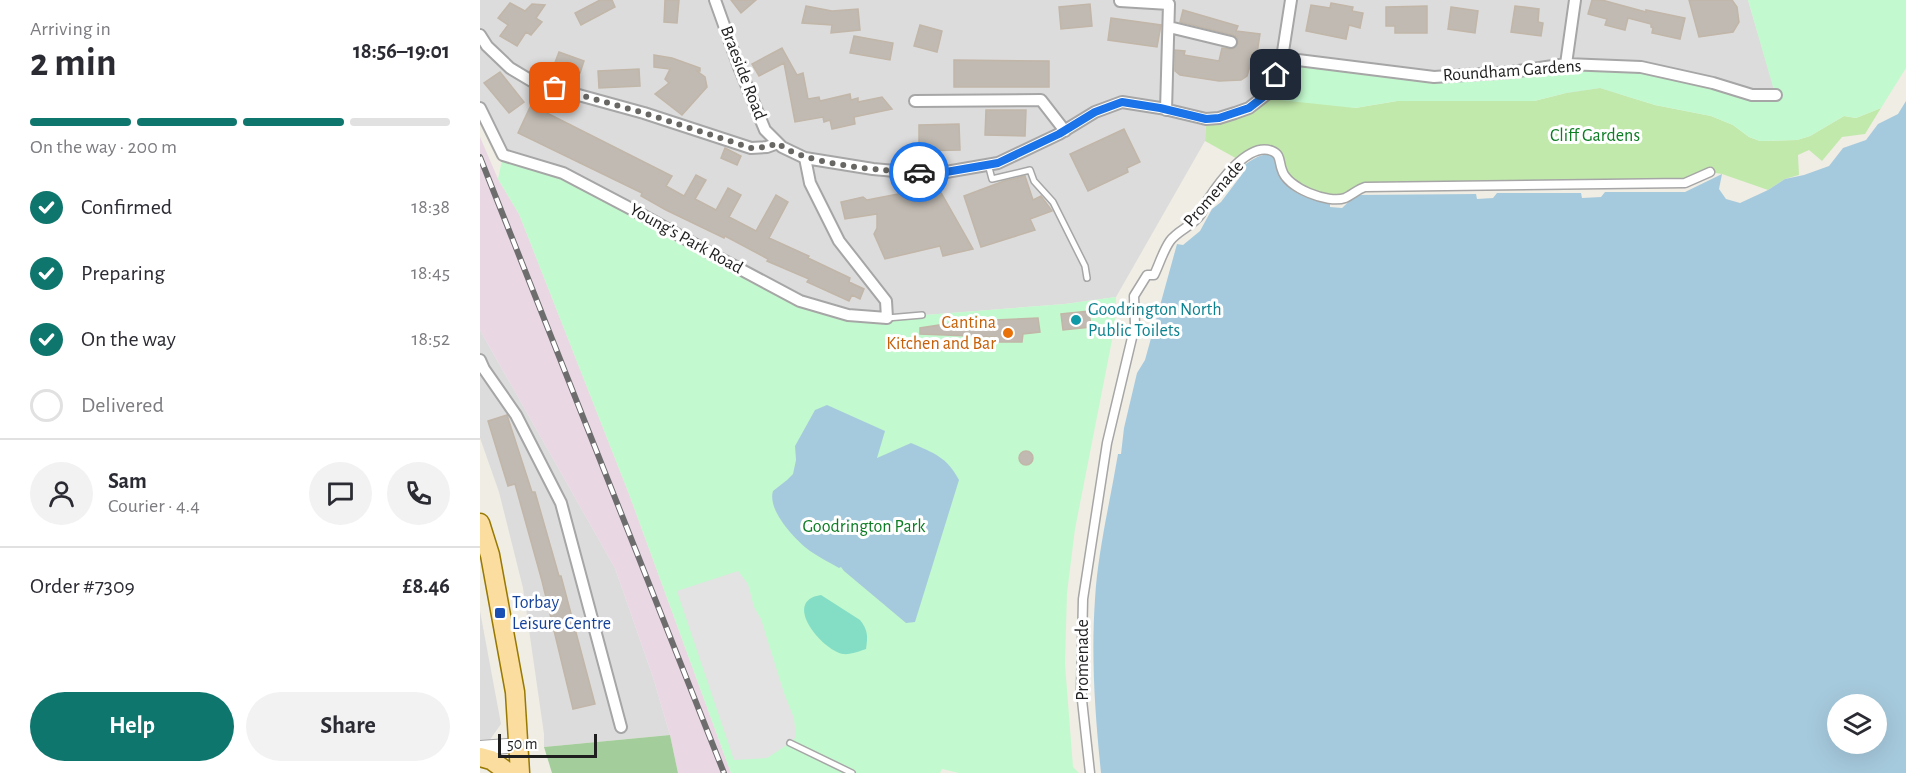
<!DOCTYPE html>
<html lang="en">
<head>
<meta charset="utf-8">
<style>
  :root { --surface:#fff; --page:#f2f2f3; --text:#2b2b33; --muted:#7c7c81; --line:#e1e1e2; --accent:#0f766e }
  body { margin:0; font-family:"Alegreya Sans",sans-serif; background:var(--page); color:var(--text); height:100vh; display:flex; flex-direction:column; font-size:22px; white-space:nowrap }
  * { box-sizing:border-box; margin:0 }
  p { font-size:20px; color:var(--muted) }
  .icon { flex:none; width:33px; height:33px; fill:none; stroke:currentColor; stroke-width:2; stroke-linecap:round; stroke-linejoin:round }
  .map { position:relative; flex:1; overflow:hidden }
  .details { display:flex; flex-direction:column; background:var(--surface); width:480px }
  .details>* { flex:none }
  .controls { position:absolute; left:1347px; top:694px; display:grid; gap:12px }
  .controls a { display:grid; place-items:center; width:60px; height:60px; border-radius:50%; background:var(--surface); box-shadow:0 6px 24px #0002; font-size:30px }
  .scale { position:absolute; left:18px; bottom:15px; width:99px; box-sizing:border-box; padding-left:6px; border:3px solid #1f1f1f; border-top:0; font-size:16px; line-height:21px; white-space:nowrap; color:#1f1f1f; -webkit-text-stroke:4px #fff; paint-order:stroke }
  .pin { position:absolute; display:grid; place-items:center; width:51px; height:51px; color:#fff; margin:-26px; border-radius:12px; box-shadow:0 3px 9px #0006 }
  .courier { position:absolute; display:grid; place-items:center; width:60px; height:60px; margin:-30px; border:4px solid #1a73e8; border-radius:50%; background:#fff; color:#222; box-shadow:0 2px 8px #0007 }
  .head em { font-style:normal; font-weight:700 }
  .head div { display:flex; flex-direction:column-reverse }
  .head { display:flex; align-items:center; justify-content:space-between; height:102px; padding:0 30px }
  h1 { font-size:39px; font-weight:700; line-height:45px }
  .bar { display:grid; grid-template-columns:repeat(4,1fr); gap:9px 6px; align-content:center; height:72px; padding:0 30px }
  .bar i { height:8px; border-radius:4px; background:var(--line) }
  .bar .selected { background:var(--accent) }
  .bar p { grid-column:span 4 }
  .line { display:flex; align-items:center; gap:15px; padding:0 30px; border-top:2px solid var(--line) }
  .line div { flex:1 }
  .round { display:grid; place-items:center; flex:none; width:63px; height:63px; border-radius:32px; background:var(--page) }
  ol { padding:0 30px; list-style:none }
  li { display:flex; align-items:center; gap:18px; height:66px }
  li p { margin-inline-start:auto }
  li .icon { padding:6px; border-radius:50%; background:var(--accent); color:#fff; stroke-width:4 }
  li:last-child { color:var(--muted) }
  li i { width:33px; height:33px; border:3px solid var(--line); border-radius:50% }
  .cta { display:flex; gap:12px; margin-top:auto; padding:12px 30px }
  .cta a { flex:1; height:69px; border-radius:36px; background:var(--accent); color:#fff; font-size:24px; font-weight:700; line-height:69px; text-align:center }
  .cta a+a { background:var(--page); color:var(--text) }
  main { display:flex; flex:1; min-height:0 }
  .map>svg:first-child { display:block }
  .residential { fill:#dddcdc }
  .industrial { fill:#e9d7e3 }
  .grass { fill:#c2e9ac }
  .forest { fill:#a3ce9b }
  .park { fill:#c3f9ce }
  .pitch { fill:#84dec6 }
  .parking { fill:#e3e3e3 }
  .water { fill:#a6cadd; fill-rule:evenodd }
  .building { fill:#c0bab2; stroke:#c1b6a8; stroke-width:1.5 }
  .lines { fill:none; stroke-linecap:round; stroke-linejoin:round }
  .service-casing { stroke:#a6a6a6; stroke-width:8 }
  .pedestrian-casing { stroke:#a6a6a6; stroke-width:11 }
  .minor-casing { stroke:#a6a6a6; stroke-width:14 }
  .tertiary-casing { stroke:#a6a6a6; stroke-width:16 }
  .primary-casing { stroke:#987902; stroke-width:21 }
  .service { stroke:#fff; stroke-width:5 }
  .pedestrian { stroke:#fff; stroke-width:8 }
  .minor { stroke:#fff; stroke-width:10 }
  .tertiary { stroke:#fff; stroke-width:14 }
  .primary { stroke:#fbde9f; stroke-width:18 }
  .rail-casing { stroke:#6d6d6d; stroke-width:6 }
  .rail { stroke:#fff; stroke-width:4; stroke-dasharray:11; stroke-linecap:butt }
  .done { stroke:#686764; stroke-width:6; stroke-dasharray:0 10.8 }
  .route { stroke:#1a73e8; stroke-width:8 }
  .culture-dot { fill:#0f9aa8; stroke:#fff; stroke-width:2 }
  .food-dot { fill:#e8710a; stroke:#fff; stroke-width:2 }
  .transit-dot { fill:#1a4fb4; stroke:#fff; stroke-width:2 }
  .labels { text-anchor:middle; dominant-baseline:central; stroke-width:6; stroke-linejoin:round; paint-order:stroke }
  .street-label { font-size:18px; fill:#1f1f1f; stroke:#fff }
  .park-label { font-size:18px; fill:#0d7d24; stroke:#fff }
  .culture-label { font-size:18px; fill:#0d838f; stroke:#fff; text-anchor:start }
  .food-label { font-size:18px; fill:#c56008; stroke:#fff; text-anchor:end }
  .transit-label { font-size:18px; fill:#164399; stroke:#fff; text-anchor:start }
</style>
</head>
<body>
<main>
<section class="details">
<div class="head"><div><h1>2 min</h1><p>Arriving in</p></div><em>18:56–19:01</em></div>
<div class="bar"><i class="selected"></i><i class="selected"></i><i class="selected"></i><i></i><p>On the way · 200 m</p></div>
<ol>
<li><svg class="icon" aria-label="check" viewBox="0 0 24 24"><path d="M5 12l5 5 9-10"/></svg>Confirmed<p>18:38</p></li>
<li><svg class="icon" aria-label="check" viewBox="0 0 24 24"><path d="M5 12l5 5 9-10"/></svg>Preparing<p>18:45</p></li>
<li><svg class="icon" aria-label="check" viewBox="0 0 24 24"><path d="M5 12l5 5 9-10"/></svg>On the way<p>18:52</p></li>
<li><i></i>Delivered</li>
</ol>
<div class="line" style="height:108px"><a class="round"><svg class="icon" aria-label="person" viewBox="0 0 24 24"><circle cx="12" cy="8" r="4"/><path d="M4 21q1-7 8-7t8 7"/></svg></a><div><b>Sam</b><p>Courier · 4.4</p></div><a class="round"><svg class="icon" aria-label="chat" viewBox="0 0 24 24"><path d="M4 5h16v11H9l-5 4z"/></svg></a><a class="round"><svg class="icon" aria-label="phone" viewBox="0 0 24 24"><path d="M5 4h4l2 5-3 2q2 4 5 5l2-3 5 2v4C11 20 4 13 5 4z"/></svg></a></div>
<div class="line" style="height:78px"><div>Order #7309</div><b>£8.46</b></div>
<div class="cta"><a>Help</a><a>Share</a></div>
</section>
<div class="map">
<svg width="1426" height="773" viewBox="0 0 1426 773">
  <rect width="100%" height="100%" fill="#f0ede5"/>
  <path class="residential" d="M0 0H1268L1296 95 791 91 769 108 726 119 725 141 636 297 585 304 407 318 320 301 23 155 0 108Z
    M0 330 135 568 173 677 190 735 64 747V734L43 588 19 492 0 438Z
    M0 611 21 724 9 741 0 743Z"/>
  <path class="industrial" d="M0 137 18 179 39 214 149 494 251 773H198L190 735 173 677 135 568 0 330Z"/>
  <path class="grass" d="M1120 88 1175 105 1231 116 1253 125 1269 137 1280 141 1317 140 1330 136 1364 116 1376 118 1401 108 1385 134 1362 137 1342 161 1329 150 1318 155 1319 175 1305 179 1288 190 1242 174 1230 172 1205 183 885 187 856 199 816 187 790 150 759 160 725 141 726 119 739 118 791 91 875 108 917 101H1054L1086 93Z"/>
  <path class="forest" d="M190 735 198 773H72L64 747Z"/>
  <path class="park" d="M1268 0H1426V68L1401 108 1376 118 1364 116 1330 136 1317 140 1280 141 1269 137 1253 125 1231 116 1175 105 1120 88 1086 93 1054 101H917L875 108 800 100 791 91 802 58 954 77 1086 64 1161 67 1233 83 1295 94Z
    M23 155 83 173 320 301 407 318 585 304 636 297 635 325 595 529 587 593 585 664 593 767 599 773H479L462 769 460 773H251L149 494 39 214 18 179Z"/>
  <path class="pitch" d="M341 595 380 620C388 630 388 636 386 649 380 651 370 655 363 654 342 650 301 601 341 595Z"/>
  <path class="parking" d="M258 571 268 584 274 607 281 619 304 693 314 718 316 737 310 743 287 758 254 760 197 591Z"/>
  <path class="water" d="M1426 101V773H621C615 714 611 658 615 599 618 550 630 502 638 454H641L644 428 657 373 665 360 697 244 703 245 720 231 732 209 741 202 763 173 761 168C770 160 790 146 797 162 800 170 800 177 806 184 816 196 834 201 850 202V207L862 208 876 195 996 194 997 199 1013 198 1017 193H1101L1102 198 1121 197 1125 192H1205L1242 174 1239 189 1246 199 1260 203 1288 190 1305 179 1324 175 1349 166 1363 148 1386 140 1398 124 1418 114ZM1358 705H1396V744H1358Z
    M347 405 405 431 397 458 431 443C454 453 467 457 479 480L435 622 426 623 364 571 361 567 359 568C350 563 339 557 330 551 315 540 287 510 293 491L307 480 313 474 316 460 315 446 335 410Z"/>
  <path class="building" d="M120 0H132L135 7 101 25 95 13Z
    M185 0H199L197 23 184 22Z
    M251 0H276L261 13Z
    M1112 0H1122L1166 12V10L1205 18 1200 39 1172 33 1173 28 1171 27V24L1148 18 1145 30 1125 25 1127 19 1108 14Z
    M1209 0H1252L1257 7 1259 22 1253 32 1219 37Z
    M30 3 45 11 52 4 65 5 56 18 62 22 51 35 46 32 37 46 20 36 28 25 18 18Z
    M851 3 873 7 872 11 883 13 880 28 869 25 866 39 826 31 831 5 850 8Z
    M610 4 612 26 581 29 579 7Z
    M326 6 352 11 378 9 380 30 351 33 352 25 322 23Z
    M947 6V33H915V26H906V7Z
    M1035 6 1059 9 1058 22 1063 23 1061 36 1031 32Z
    M971 7 998 11 995 33 968 29Z
    M703 10 758 26 756 31 780 34 776 60 772 59 767 76 761 80 739 81 700 75 695 71V50L705 51 704 55 739 61 742 48 753 49 758 43 757 37 753 35 700 22Z
    M631 18 681 25 677 47 628 40Z
    M440 25 462 31 457 52 434 46Z
    M374 36 413 43 410 60 370 53Z
    M302 48 317 75 323 73 328 99 339 97 340 101 370 94 371 100 378 98V102L402 97 412 109 374 117 375 124 352 129 350 120 344 122 343 117 315 122 304 63 279 76 272 64Z
    M79 52 104 61 100 73 86 68 83 77 71 73Z
    M174 55 192 58 220 68V71H217L225 77 227 87 202 115 175 94 189 83 185 79 190 69 174 67Z
    M474 60 569 61V87H474Z
    M159 69 160 86 119 88 118 71Z
    M20 72 44 102 29 113 4 83Z
    M51 105 192 176 186 186 204 196 216 175 226 180 215 199 236 210 248 188 261 195 249 217 276 231 296 195 308 202 289 238 329 256 328 258 370 278 369 282 384 289 380 299 372 295 369 301 327 282 329 279 287 261 288 259 245 236 244 238 186 210 161 196 162 193 38 133Z
    M506 110H546L545 136 505 135Z
    M479 124 480 150 439 151V125Z
    M644 129 660 162 647 168 648 172 608 191 590 154Z
    M245 148 261 156 257 165 241 158Z
    M545 176 553 200 561 196 572 211 550 219 555 230 501 247 484 196 524 181Z
    M459 189 493 249 463 256 460 246 405 259 394 234 397 228V214L365 219 361 202 383 197 387 200 434 191 435 198Z
    M609 311 611 327 583 330 581 314Z
    M558 318 560 332 543 334 542 342H516L515 337 440 334V328L485 321 514 322V320Z
    M27 415 52 492H55L79 576H81L115 704 93 709 62 581 35 484 28 486 8 421Z
    M539 458a7 7 0 1 1 14 0a7 7 0 1 1-14 0Z"/>
  <g class="lines">
    <defs>
      <path id="service" d="M508 164 512 179 550 170 554 181 573 202 605 266 607 278
        M407 318 442 315
        M310 743 372 773"/>
      <path id="pedestrian" d="M610 773 601 691 603 599 627 443 655 325 654 296 667 275H674C679 265 683 251 690 241 698 230 713 226 721 214 723 210 724 205 727 201 738 184 768 141 792 151 801 154 799 163 802 170 807 188 848 204 865 198 872 195 878 189 885 187L1205 183 1230 172"/>
      <path id="minor" d="M640 1 689 4 686 110
        M689 27 751 42
        M0 35 7 46 30 68 55 83 164 113 271 148 287 147 298 143
        M802 58 954 77 1032 72 1086 64 1161 67 1233 83 1272 95H1296
        M1086 64 1095 0
        M435 101 561 100 585 131
        M0 108 23 155 83 173 159 213 245 261 320 301 368 315 407 318 406 301 359 241 330 183 325 158 302 147 285 130 259 67 235 0
        M325 158 393 169 426 172H466L518 163 579 134 615 112 642 102 680 108 726 119 739 118 755 113 769 108 791 91 802 58 811 0
        M0 360 4 369 36 415 81 503 141 727"/>
      <path id="tertiary" d="M0 748 39 745"/>
      <path id="primary" d="M0 523 10 555 35 692 40 773
        M0 757 11 760 29 773"/>
    </defs>
    <use href="#service" class="service-casing"/>
    <use href="#pedestrian" class="pedestrian-casing"/>
    <use href="#minor" class="minor-casing"/>
    <use href="#tertiary" class="tertiary-casing"/>
    <use href="#primary" class="primary-casing"/>
    <use href="#service" class="service"/>
    <use href="#pedestrian" class="pedestrian"/>
    <use href="#minor" class="minor"/>
    <use href="#tertiary" class="tertiary"/>
    <use href="#primary" class="primary"/>
    <defs>
      <path id="rail" d="M0 157 244 773"/>
    </defs>
    <use href="#rail" class="rail-casing"/>
    <use href="#rail" class="rail"/>
  </g>
  <g class="lines">
    <path class="done" d="M75 88 164 113 271 148 287 147 298 143C320 164 408 172 439 172"/>
    <path class="route" d="M439 172H466L518 163 579 134 615 112 642 102 680 108 726 119 739 118 769 108 791 91 796 75"/>
  </g>
  <circle class="culture-dot" cx="596" cy="320" r="6"/>
  <circle class="food-dot" cx="528" cy="333" r="6"/>
  <rect class="transit-dot" x="14" y="607" width="12" height="12" rx="3"/>
  <g class="labels">
    <g class="street-label">
      <text transform="translate(1032 71) rotate(-4)">Roundham Gardens</text>
      <text transform="translate(263 73) rotate(69)">Braeside Road</text>
      <text transform="translate(734 194) rotate(-49)">Promenade</text>
      <text transform="translate(206 239) rotate(29)">Young's Park Road</text>
      <text transform="translate(603 660) rotate(-90)">Promenade</text>
    </g>
    <g class="park-label">
      <text x="1115" y="136">Cliff Gardens</text>
      <text x="384" y="527">Goodrington Park</text>
    </g>
    <g class="culture-label">
      <text x="608" y="310">Goodrington North<tspan x="608" dy="21">Public Toilets</tspan></text>
    </g>
    <g class="food-label">
      <text x="516" y="323">Cantina<tspan x="516" dy="21">Kitchen and Bar</tspan></text>
    </g>
    <g class="transit-label">
      <text x="32" y="603">Torbay<tspan x="32" dy="21">Leisure Centre</tspan></text>
    </g>
  </g>
</svg>
<div class="controls">
<a><svg class="icon" aria-label="layers" viewBox="0 0 24 24"><path d="M12 4l9 5-9 5-9-5zM3 14l9 5 9-5"/></svg></a>
</div>
<div class="scale">50 m</div>
<div class="pin" style="left:75px;top:88px;background:#ea580c"><svg class="icon" aria-label="bag" viewBox="0 0 24 24"><path d="M5 8h14l-1 12H6zM9 8a3 3 0 0 1 6 0"/></svg></div>
<div class="pin" style="left:796px;top:75px;background:#1f2937"><svg class="icon" aria-label="home" viewBox="0 0 24 24"><path d="M3 11l9-7 9 7M6 9v11h12V9"/></svg></div>
<div class="courier" style="left:439px;top:172px"><svg class="icon" aria-label="car" viewBox="0 0 24 24"><path d="M5 17H2v-5l4-1 3-4h7l3 4 3 1v5h-3M9 17h6M6 11h13"/><circle cx="7" cy="17" r="2"/><circle cx="17" cy="17" r="2"/></svg></div>
</div>
</main>
</body>
</html>
